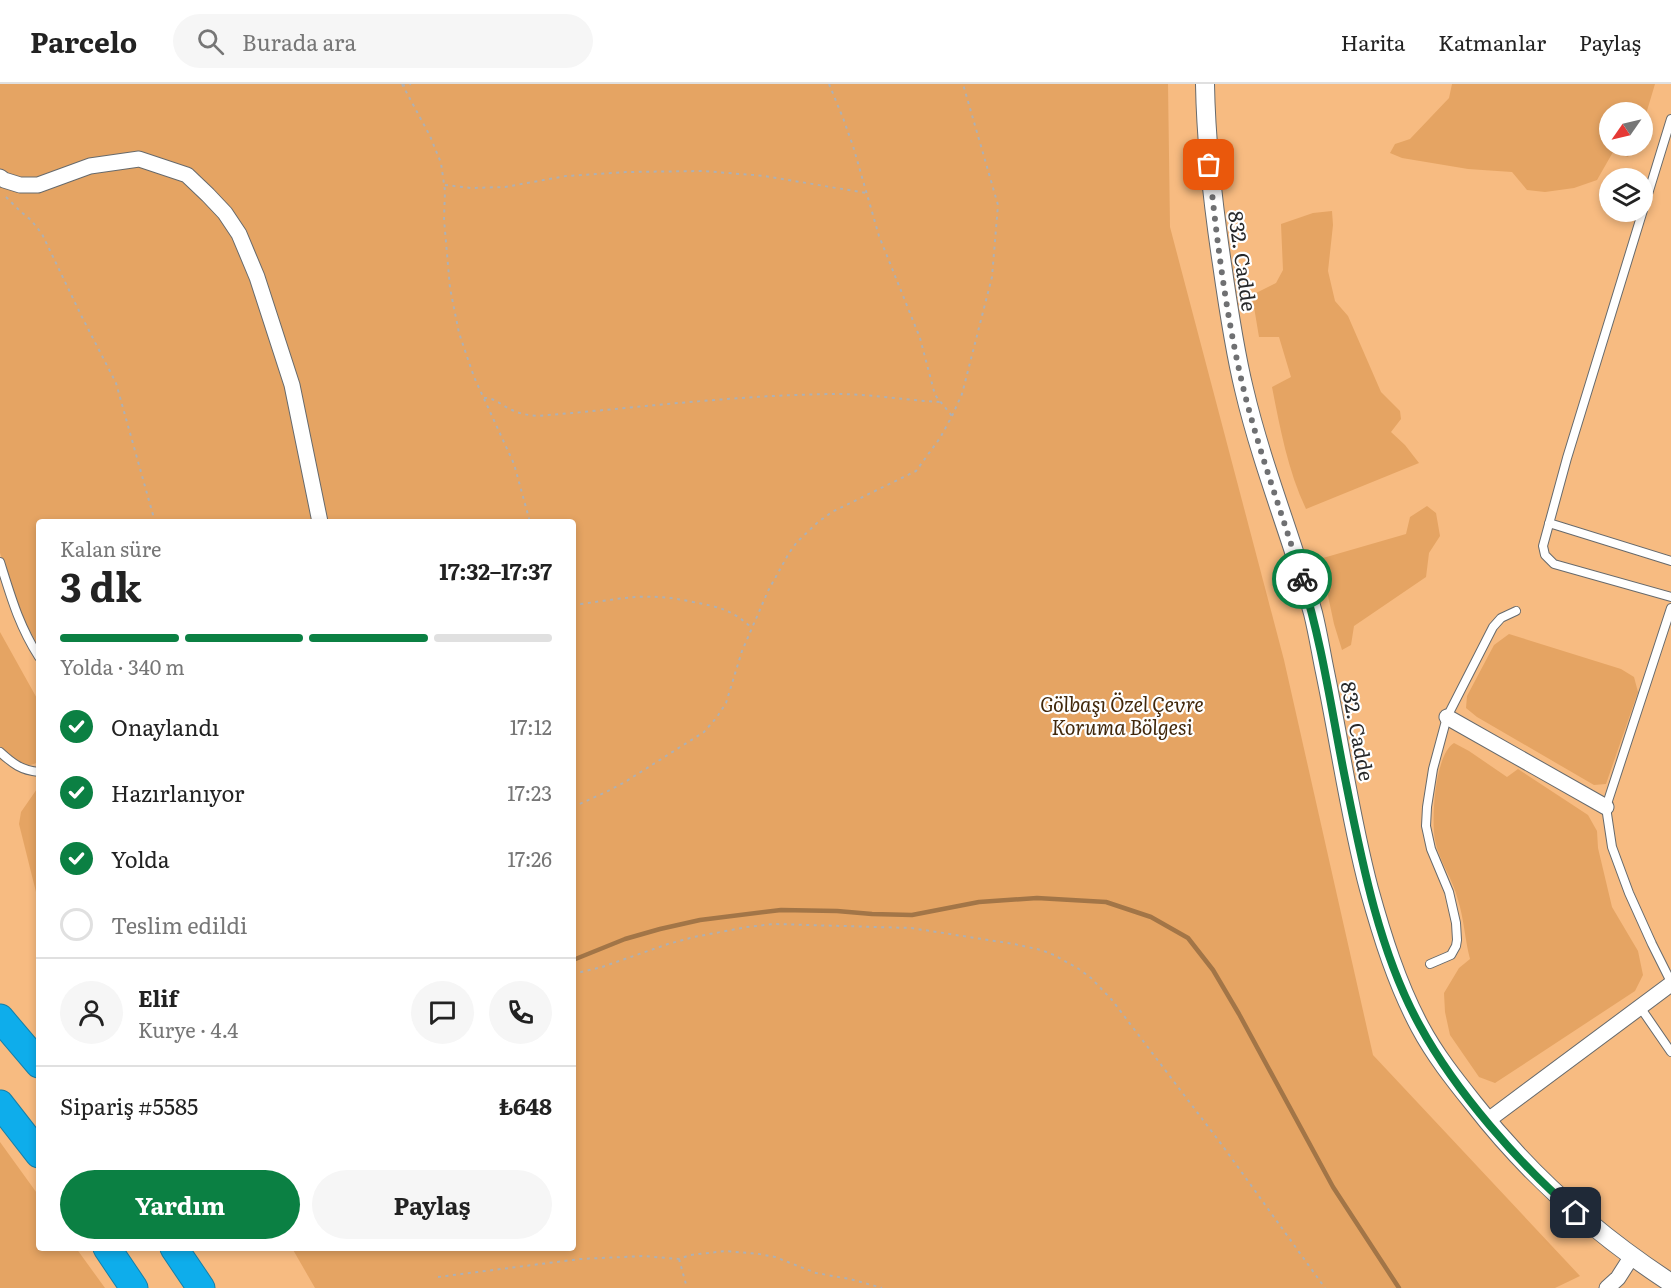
<!DOCTYPE html>
<html lang="tr">
<head>
<meta charset="utf-8">
<style>
  :root { --surface:#fff; --page:#f6f6f6; --text:#222; --muted:#767676; --line:#e0e0e0; --accent:#0b8043 }
  body { margin:0; font-family:Literata,serif; background:var(--page); color:var(--text); height:100vh; display:flex; flex-direction:column; font-size:22px; white-space:nowrap }
  * { box-sizing:border-box; margin:0 }
  p { font-size:20px; color:var(--muted) }
  .icon { flex:none; width:33px; height:33px; fill:none; stroke:currentColor; stroke-width:2; stroke-linecap:round; stroke-linejoin:round }
  .map { position:relative; flex:1; overflow:hidden }
  .drawer { position:absolute; left:36px; top:435px; width:540px; height:732px; display:flex; flex-direction:column; background:var(--surface); border-radius:6px; box-shadow:0 3px 9px #0003 }
  .drawer>* { flex:none }
  .needle { width:39px; rotate:236deg }
  .fabs { position:absolute; left:1599px; top:18px; display:grid; gap:12px }
  .fabs a { display:grid; place-items:center; width:54px; height:54px; border-radius:50%; background:var(--surface); box-shadow:0 3px 9px #0003; font-size:30px }
  .pin { position:absolute; display:grid; place-items:center; width:51px; height:51px; color:#fff; margin:-26px; border-radius:12px; box-shadow:0 3px 9px #0006 }
  .courier { position:absolute; display:grid; place-items:center; width:60px; height:60px; margin:-30px; border:4px solid #0b8043; border-radius:50%; background:#fff; color:#222; box-shadow:0 2px 8px #0007 }
  .headline em { font-style:normal; font-weight:700 }
  .headline div { display:flex; flex-direction:column-reverse }
  .headline { display:flex; align-items:center; justify-content:space-between; height:102px; padding:0 24px }
  h1 { font-size:39px; font-weight:700; line-height:45px }
  .bar { display:grid; grid-template-columns:repeat(4,1fr); gap:9px 6px; align-content:center; height:72px; padding:0 24px }
  .bar i { height:8px; border-radius:4px; background:var(--line) }
  .bar .current { background:var(--accent) }
  .bar p { grid-column:span 4 }
  .line { display:flex; align-items:center; gap:15px; padding:0 24px; border-top:2px solid var(--line) }
  .line div { flex:1 }
  .round { display:grid; place-items:center; flex:none; width:63px; height:63px; border-radius:32px; background:var(--page) }
  ol { padding:0 24px; list-style:none }
  li { display:flex; align-items:center; gap:18px; height:66px }
  li p { margin-inline-start:auto }
  li .icon { padding:6px; border-radius:50%; background:var(--accent); color:#fff; stroke-width:4 }
  li:last-child { color:var(--muted) }
  li i { width:33px; height:33px; border:3px solid var(--line); border-radius:50% }
  .primary-button { display:flex; gap:12px; margin-top:auto; padding:12px 24px }
  .primary-button a { flex:1; height:69px; border-radius:36px; background:var(--accent); color:#fff; font-size:24px; font-weight:700; line-height:69px; text-align:center }
  .primary-button a+a { background:var(--page); color:var(--text) }
  header { display:flex; align-items:center; gap:36px; box-sizing:border-box; height:84px; padding:0 30px; background:var(--surface); border-bottom:2px solid var(--line) }
  header strong { font-size:28px }
  nav { display:flex; gap:33px; margin-inline-start:auto; font-size:21px }
  .search { width:420px; height:54px; background:var(--page); display:flex; align-items:center; gap:15px; box-sizing:border-box; padding:0 21px; border-radius:33px; color:var(--muted); font-size:22px }
  .map>svg:first-child { display:block }
  .green { fill:#f7bb81; fill-rule:evenodd }
  .forest { fill:#e5a463 }
  .lines { fill:none; stroke-linecap:round; stroke-linejoin:round }
  .stream { stroke:#a27547; stroke-width:4.5 }
  .service-casing { stroke:#676a6c; stroke-width:10 }
  .minor-casing { stroke:#676a6c; stroke-width:17 }
  .tertiary-casing { stroke:#676a6c; stroke-width:20 }
  .motorway-casing { stroke:#177fa7; stroke-width:29 }
  .path { stroke:#aeb0b3; stroke-width:2; stroke-dasharray:3 4.5; stroke-linecap:butt }
  .service { stroke:#fff; stroke-width:8 }
  .minor { stroke:#fff; stroke-width:15 }
  .tertiary { stroke:#fff; stroke-width:18 }
  .motorway { stroke:#0eadeb; stroke-width:27 }
  .done { stroke:#6f7072; stroke-width:6; stroke-dasharray:0 10.8 }
  .route { stroke:#0b8043; stroke-width:8 }
  .labels { text-anchor:middle; dominant-baseline:central; stroke-width:4.5; stroke-linejoin:round; paint-order:stroke }
  .street-label { font-size:20px; fill:#28292a; stroke:#fff }
  .park-label { font-size:20px; font-style:italic; fill:#42280b; stroke:#fff }
</style>
</head>
<body>
<header>
<strong>Parcelo</strong>
<div class="search"><svg class="icon" aria-label="search" viewBox="0 0 24 24"><circle cx="10" cy="10" r="6"/><path d="M15 15l6 6"/></svg>Burada ara</div>
<nav><a>Harita</a><a>Katmanlar</a><a>Paylaş</a></nav>
</header>
<div class="map">
<svg width="1671" height="1204" viewBox="0 0 1671 1204">
  <rect width="100%" height="100%" fill="#f2f5f8"/>
  <path class="green" d="M0 0H1671V1204H0ZM1610 28H1642V62H1610ZM1610 94H1642V128H1610ZM39 438H573V1164H39Z"/>
  <path class="forest" d="M0 0H1168L1170 143 1284 576 1373 971 1580 1192 1555 1204H315L292 1164H573V438H39V563L18 525 0 469Z
    M1452 0H1655L1643 40 1642 28H1610V62H1633L1628 73 1613 68 1597 96 1574 104 1545 108 1527 106 1512 88 1468 85 1402 74 1390 69 1395 60 1410 55 1449 14Z
    M1332 127 1333 141 1328 187 1335 217 1348 232 1381 308 1400 327 1401 335 1391 348 1405 361 1419 379 1306 425C1288 387 1280 344 1272 303L1291 293 1279 253H1259L1252 211 1276 199 1283 186 1281 140 1313 129Z
    M1427 422 1436 429 1440 452 1429 469 1426 493 1354 542 1351 561 1342 566 1334 540 1321 479 1323 474 1406 450 1410 433Z
    M0 548 39 618V678C22 685 16 684 0 676Z
    M1509 550 1621 585 1634 593 1638 608 1606 700 1594 701 1477 633 1466 624 1467 612 1494 561Z
    M1454 659 1469 667 1507 693 1518 685 1588 731 1597 747 1598 764 1612 823 1638 867 1643 891 1635 907 1495 999 1479 993 1450 951 1445 928 1444 909 1459 884 1470 875C1465 856 1464 835 1458 816 1453 795 1439 777 1435 756 1431 735 1435 670 1454 659Z
    M39 702V820L19 740 21 728Z
    M0 1058 39 1112V1164H76L105 1204H0Z"/>
  <g class="lines">
    <path class="stream" d="M573 876 625 855 660 845 700 836 781 826 837 827 872 830 912 831 979 818 1037 814 1106 818 1151 833 1188 854 1213 886 1239 930 1333 1103 1399 1204"/>
    <defs>
      <path id="service" d="M1671 35 1567 374 1543 462 1545 471 1554 480 1671 513
        M1549 439 1671 477
        M0 478C11 513 19 542 39 573
        M1671 524 1606 723 1612 763 1629 809 1652 860 1671 898
        M0 668C13 680 21 686 39 688
        M1430 880 1451 871 1456 862 1457 856 1456 839 1449 808 1431 765 1426 742 1427 723 1433 685 1447 633 1493 543 1501 534 1516 527
        M1640 923 1671 968"/>
      <path id="minor" d="M0 93 4 96 20 101H38L90 82 139 75 187 91 208 111 225 129 239 150 257 193 292 301 320 438
        M1447 633 1606 723
        M1487 1037 1671 900
        M1607 1204 1618 1194 1632 1172"/>
      <path id="tertiary" d="M1205 0C1206 60 1213 120 1222 180 1228 222 1234 264 1244 305 1262 382 1292 454 1313 529 1318 549 1321 569 1325 588 1340 660 1350 734 1369 805 1382 852 1397 900 1420 943 1435 971 1454 995 1474 1020 1529 1091 1596 1150 1671 1199"/>
      <path id="motorway" d="M0 934 39 980
        M0 1020 39 1070
        M107 1164 134 1204
        M174 1164 201 1204"/>
    </defs>
    <use href="#service" class="service-casing"/>
    <use href="#minor" class="minor-casing"/>
    <use href="#tertiary" class="tertiary-casing"/>
    <use href="#motorway" class="motorway-casing"/>
    <path class="path" d="M402 0 430 52 441 79 445 107 444 135 450 204 459 249 474 293 514 380 530 438
      M829 0 843 34 853 62 879 152 920 254 935 311 952 332
      M402 2 411 0
      M445 101 471 104 505 103 566 92 626 88 703 87 765 92 866 109
      M6 113 20 127 31 136 42 150 81 231 116 299 155 438
      M484 314C494 313 502 322 512 326 520 330 528 331 537 332 636 324 735 311 835 310 870 310 905 316 940 318
      M573 518 581 520C625 514 649 508 693 518 719 523 731 525 752 544
      M573 723 606 708 625 698 704 648 717 633 726 619 742 567 768 507 789 469 797 458 818 438 832 428 916 387 940 354 952 332 962 310 992 193 998 121 963 0
      M573 890 602 883 668 860 694 853 747 843 774 840 911 844 1014 860 1041 866 1054 871 1079 885 1091 894 1112 916 1222 1061 1325 1204
      M679 1175 687 1204
      M438 1193 580 1175 644 1172 679 1175 690 1171 726 1167 759 1170 775 1173 816 1189 850 1195 882 1204"/>
    <use href="#service" class="service"/>
    <use href="#minor" class="minor"/>
    <use href="#tertiary" class="tertiary"/>
    <use href="#motorway" class="motorway"/>
  </g>
  <g class="lines">
    <path class="done" d="M1209 81C1217 157 1226 233 1244 307 1260 371 1283 432 1302 495"/>
    <path class="route" d="M1302 495C1323 562 1332 631 1346 699 1362 779 1380 870 1420 942 1456 1008 1519 1080 1576 1129"/>
  </g>
  <g class="labels">
    <g class="street-label">
      <text transform="translate(1244 177) rotate(82)">832. Cadde</text>
      <text transform="translate(1359 647) rotate(79)">832. Cadde</text>
    </g>
    <g class="park-label">
      <text x="1122" y="619">Gölbaşı Özel Çevre<tspan x="1122" dy="23">Koruma Bölgesi</tspan></text>
    </g>
  </g>
</svg>
<div class="fabs">
<a><svg class="needle" viewBox="-14 -14 28 28"><path d="M0-13l5 13h-10z" fill="#e53935"/><path d="M0 13l5-13h-10z" fill="#767676"/></svg></a>
<a><svg class="icon" aria-label="layers" viewBox="0 0 24 24"><path d="M12 4l9 5-9 5-9-5zM3 14l9 5 9-5"/></svg></a>
</div>
<div class="pin" style="left:1209px;top:81px;background:#ea580c"><svg class="icon" aria-label="bag" viewBox="0 0 24 24"><path d="M5 8h14l-1 12H6zM9 8a3 3 0 0 1 6 0"/></svg></div>
<div class="pin" style="left:1576px;top:1129px;background:#1f2937"><svg class="icon" aria-label="home" viewBox="0 0 24 24"><path d="M3 11l9-7 9 7M6 9v11h12V9"/></svg></div>
<div class="courier" style="left:1302px;top:495px"><svg class="icon" aria-label="bike" viewBox="0 0 24 24"><circle cx="6" cy="16" r="4"/><circle cx="18" cy="16" r="4"/><path d="M6 16l4-8h5l3 8M10 8l3 8H6M13 5h3"/></svg></div>
<section class="drawer">
<div class="headline"><div><h1>3 dk</h1><p>Kalan süre</p></div><em>17:32–17:37</em></div>
<div class="bar"><i class="current"></i><i class="current"></i><i class="current"></i><i></i><p>Yolda · 340 m</p></div>
<ol>
<li><svg class="icon" aria-label="check" viewBox="0 0 24 24"><path d="M5 12l5 5 9-10"/></svg>Onaylandı<p>17:12</p></li>
<li><svg class="icon" aria-label="check" viewBox="0 0 24 24"><path d="M5 12l5 5 9-10"/></svg>Hazırlanıyor<p>17:23</p></li>
<li><svg class="icon" aria-label="check" viewBox="0 0 24 24"><path d="M5 12l5 5 9-10"/></svg>Yolda<p>17:26</p></li>
<li><i></i>Teslim edildi</li>
</ol>
<div class="line" style="height:108px"><a class="round"><svg class="icon" aria-label="person" viewBox="0 0 24 24"><circle cx="12" cy="8" r="4"/><path d="M4 21q1-7 8-7t8 7"/></svg></a><div><b>Elif</b><p>Kurye · 4.4</p></div><a class="round"><svg class="icon" aria-label="chat" viewBox="0 0 24 24"><path d="M4 5h16v11H9l-5 4z"/></svg></a><a class="round"><svg class="icon" aria-label="phone" viewBox="0 0 24 24"><path d="M5 4h4l2 5-3 2q2 4 5 5l2-3 5 2v4C11 20 4 13 5 4z"/></svg></a></div>
<div class="line" style="height:78px"><div>Sipariş #5585</div><b>₺648</b></div>
<div class="primary-button"><a>Yardım</a><a>Paylaş</a></div>
</section>
</div>
</body>
</html>
